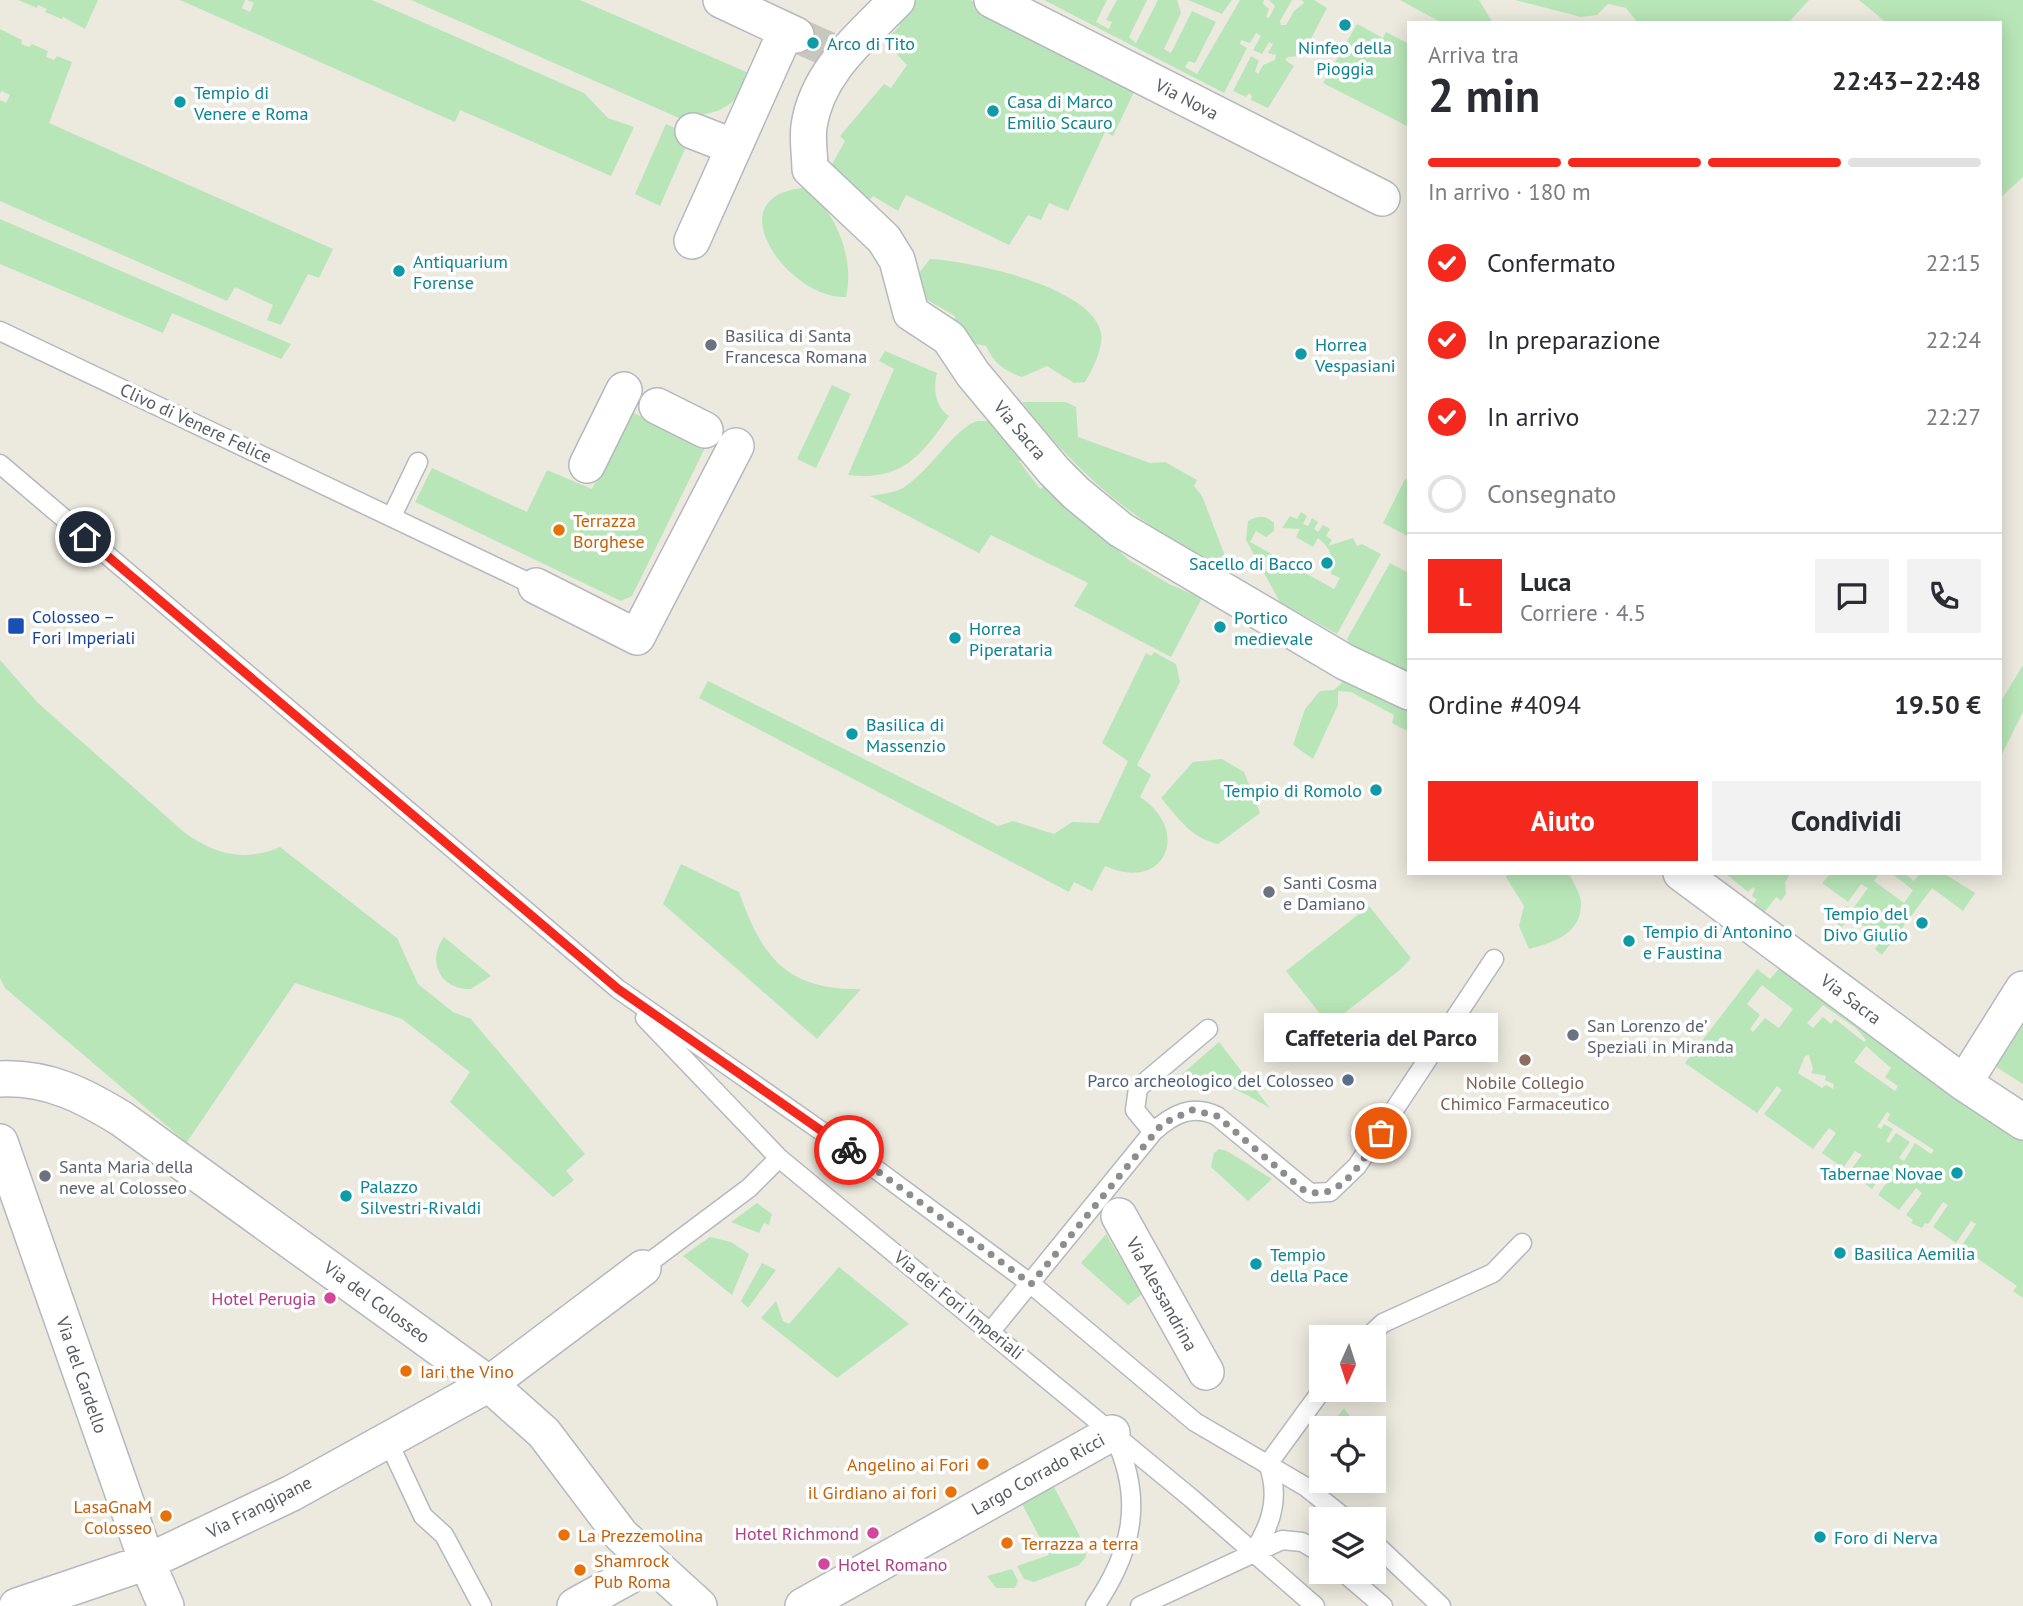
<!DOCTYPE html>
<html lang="it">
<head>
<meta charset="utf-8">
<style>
  :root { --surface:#fff; --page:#f2f2f3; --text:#2b2b33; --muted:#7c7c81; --line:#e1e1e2; --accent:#f4281c }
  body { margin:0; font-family:"PT Sans",sans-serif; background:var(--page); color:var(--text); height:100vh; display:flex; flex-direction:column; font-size:26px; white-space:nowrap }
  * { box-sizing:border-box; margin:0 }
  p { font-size:23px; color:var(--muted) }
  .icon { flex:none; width:38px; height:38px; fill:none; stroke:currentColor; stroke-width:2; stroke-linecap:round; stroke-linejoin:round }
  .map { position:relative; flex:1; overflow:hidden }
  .side { position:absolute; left:1407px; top:21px; width:595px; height:854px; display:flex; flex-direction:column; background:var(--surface); border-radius:0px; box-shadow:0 4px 18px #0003 }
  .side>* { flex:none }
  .needle { width:46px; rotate:183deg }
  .fabs { position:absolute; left:1309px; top:1325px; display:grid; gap:14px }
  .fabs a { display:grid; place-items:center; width:77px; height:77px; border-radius:0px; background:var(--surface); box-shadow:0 4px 18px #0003; font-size:35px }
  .pin { position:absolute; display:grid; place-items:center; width:60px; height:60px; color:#fff; margin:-30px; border:4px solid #fff; border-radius:50%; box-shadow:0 2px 7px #0007 }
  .courier { position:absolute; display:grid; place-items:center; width:70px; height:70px; margin:-35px; border:5px solid #f4281c; border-radius:50%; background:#fff; color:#222; box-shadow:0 2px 9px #0007 }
  .bubble { position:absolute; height:49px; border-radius:0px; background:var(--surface); box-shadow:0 4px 18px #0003; font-size:23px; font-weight:600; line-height:49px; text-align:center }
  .summary em { font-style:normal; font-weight:600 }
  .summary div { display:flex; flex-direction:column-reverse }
  .summary { display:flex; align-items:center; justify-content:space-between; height:119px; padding:0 21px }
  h1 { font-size:46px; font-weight:600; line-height:52px }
  .bar { display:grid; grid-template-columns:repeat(4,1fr); gap:10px 7px; align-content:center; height:84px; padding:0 21px }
  .bar i { height:9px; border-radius:5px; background:var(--line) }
  .bar .on { background:var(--accent) }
  .bar p { grid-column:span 4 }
  .line { display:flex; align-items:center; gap:18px; padding:0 21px; border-top:2px solid var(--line) }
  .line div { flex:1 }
  .round { display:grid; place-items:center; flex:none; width:74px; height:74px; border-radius:0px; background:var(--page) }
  ol { padding:0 21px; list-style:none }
  li { display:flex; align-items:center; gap:21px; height:77px }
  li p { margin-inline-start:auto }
  li .icon { padding:7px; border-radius:50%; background:var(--accent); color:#fff; stroke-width:4 }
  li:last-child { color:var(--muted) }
  li i { width:38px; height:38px; border:4px solid var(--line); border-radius:50% }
  .button { display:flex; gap:14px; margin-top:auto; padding:14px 21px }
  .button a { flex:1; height:80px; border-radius:0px; background:var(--accent); color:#fff; font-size:28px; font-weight:600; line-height:80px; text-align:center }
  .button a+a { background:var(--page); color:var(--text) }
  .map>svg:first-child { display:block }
  .green { fill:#b9e6b8; fill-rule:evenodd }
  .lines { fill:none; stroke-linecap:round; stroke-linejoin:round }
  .street-tunnel { stroke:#c7c6bf; stroke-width:35; stroke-dasharray:35 18; stroke-linecap:butt }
  .lane-casing { stroke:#b5b8bd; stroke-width:21 }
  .street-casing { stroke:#b5b8bd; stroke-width:38 }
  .lane { stroke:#fff; stroke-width:18 }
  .street { stroke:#fff; stroke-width:35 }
  .done { stroke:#8c8d8d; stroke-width:7; stroke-dasharray:0 12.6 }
  .route { stroke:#f4281c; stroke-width:9 }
  .culture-dot { fill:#0f9aa8; stroke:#fff; stroke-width:2.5 }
  .worship-dot { fill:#6b7280; stroke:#fff; stroke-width:2.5 }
  .food-dot { fill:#e8710a; stroke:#fff; stroke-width:2.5 }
  .transit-dot { fill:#1a4fb4; stroke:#fff; stroke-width:2.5 }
  .education-dot { fill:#8d6e63; stroke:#fff; stroke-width:2.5 }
  .service-dot { fill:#5c6f8a; stroke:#fff; stroke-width:2.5 }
  .hotel-dot { fill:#d1479c; stroke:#fff; stroke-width:2.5 }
  .labels { text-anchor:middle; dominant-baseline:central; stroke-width:7; stroke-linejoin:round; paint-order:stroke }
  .culture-label { font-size:18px; fill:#0d838f; stroke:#fff; text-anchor:start }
  .street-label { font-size:18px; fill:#585c61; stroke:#fff }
  .worship-label { font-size:18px; fill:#5b616d; stroke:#fff; text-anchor:start }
  .food-label { font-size:18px; fill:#c56008; stroke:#fff; text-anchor:start }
  .transit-label { font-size:18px; fill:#164399; stroke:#fff; text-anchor:start }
  .service-label { font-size:18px; fill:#4e5e75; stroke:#fff; text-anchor:end }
  .education-label { font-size:18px; fill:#785e54; stroke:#fff }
  .hotel-label { font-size:18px; fill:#b23c85; stroke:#fff; text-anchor:end }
</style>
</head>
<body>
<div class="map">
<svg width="2023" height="1606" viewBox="0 0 2023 1606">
  <rect width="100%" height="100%" fill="#ece9de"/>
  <path class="green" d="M18 0H98L85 29 63 17 62 19 45 12 47 9 38 5 37 8Z
    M180 0H245L242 8 250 12 254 3 247 0H372L584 93 608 118 634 127 611 176 460 110 455 122Z
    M411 0H580L751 74C738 99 729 111 700 115L695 125Z
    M912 0H970L1015 22 1135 90 1113 136 1105 132 1068 211 1049 203 1041 220 1028 215 1009 245 906 195 898 211 873 196 868 201 830 168 845 141 840 136 884 84 891 88 907 65 884 41 900 26 896 21Z
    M1044 0H1107L1096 22 1109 29 1112 22 1106 20 1117 0H1147L1129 37 1136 43 1158 0H1177L1181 13 1164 49 1171 53 1192 11 1216 22 1195 63 1189 61 1185 67 1197 74 1240 0H1264L1263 4 1269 9 1266 17 1269 18 1275 6 1269 0H1292L1280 21 1281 25H1286L1294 11 1304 3 1302 0H1314L1327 8 1302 56 1288 57 1285 60 1294 66 1268 108 1251 100 1252 96 1249 93 1246 97 1233 91 1251 56 1259 61 1255 71 1258 74 1263 65 1275 60 1276 55 1268 53 1273 44 1269 42 1262 54 1253 50 1261 36 1256 33 1250 43 1241 40 1240 44 1247 48 1224 93Z
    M1188 0H1232L1222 14Z
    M1400 0H1479L1493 23H1442Z
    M1515 0H1809L1788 23H1638L1626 8 1608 4 1597 15 1581 17Z
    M1859 0H2023V177L2000 198V23H1887Z
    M1357 24 1383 38 1386 32 1409 44V127L1323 83Z
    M0 29 22 40 21 44 29 47 32 44 48 51 46 57 54 60 57 56 72 62 49 123 333 249 319 278 308 274 281 325 267 320 273 305 235 287 227 301 0 201V100L6 103 10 95 2 91 0 93Z
    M666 124 691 135 660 206 635 194Z
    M803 188C836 209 855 258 846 297 790 300 714 197 803 188Z
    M0 219 291 344 281 359 172 313 163 333 0 264Z
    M930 259C969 261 1092 286 1101 333 1104 346 1092 372 1085 382L1074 383 1047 366 1022 377C1005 371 994 364 986 346L966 342 954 324 955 316 924 298 915 278Z
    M885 351 937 373C933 388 935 407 949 416 920 457 902 481 848 475L894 369 879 361Z
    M832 385 851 394 816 468 797 459Z
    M1022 402H1066L1076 407 1078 437 1150 463 1165 462 1197 480 1194 486 1202 496 1225 556 1217 568C1133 518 1082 480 1022 402Z
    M632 412 705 448 632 596 621 601 415 502 432 468 527 512 547 470 592 489Z
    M977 421H990L1025 455 1019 461 1040 489 1046 485 1129 560 1169 584 1202 598 1171 657 1074 606 1088 583 991 535 979 553 870 496C880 494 894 493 903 488 928 473 955 428 977 421Z
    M1405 479 1409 480V537L1383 523Z
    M1301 512 1307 516 1303 524 1308 526 1312 518 1318 522 1314 529 1318 532 1323 525 1330 529 1326 536 1332 540 1328 546 1353 538 1357 546 1362 544 1381 554 1337 634 1280 602 1246 540 1248 521C1259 515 1265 515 1274 523V531L1266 537 1256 531 1250 542 1334 589 1340 578 1331 574C1334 558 1331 548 1318 538L1313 547 1296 537 1300 529 1282 528 1290 516 1297 519Z
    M1390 563 1409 573V606L1406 612 1409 614V679L1344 650 1349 642 1347 639Z
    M1154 652 1176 664 1180 682 1137 765 1151 775 1140 797C1192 831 1165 893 1105 866L1092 891 1074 882 1069 892 699 698 708 681 998 826 1013 821 1054 834 1072 822 1099 823 1128 761 1102 743 1146 653 1151 656Z
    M0 660 38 703 185 833C216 855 245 862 280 847L397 938 418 984 453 1012 471 1019 585 1154 566 1171 574 1180 553 1197 450 1102 470 1072 402 1019 295 983 187 1142 214 1166 5 988 0 978Z
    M2023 665V712L2000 758V703Z
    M1349 676 1409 708V732L1392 723 1394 715 1351 692 1338 691V705L1313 759 1293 745 1305 709 1320 691 1334 690Z
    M1222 759 1244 772 1260 813 1218 844C1191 838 1178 818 1161 798L1193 762Z
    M681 864 739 892C762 957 786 990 861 989L817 1039 663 904Z
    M1508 873H1569C1573 883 1582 895 1581 905 1581 934 1552 943 1529 949L1519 926 1524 906 1506 877Z
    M1725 873H1791L1785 882 1786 894 1781 901 1776 897 1763 914 1752 906 1757 900 1752 896 1755 889 1753 887 1748 892Z
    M1831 873H1879L1874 881 1904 903 1913 890 1891 873H1904L1914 881 1920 873H1943L1975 893 1963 911 1932 888 1882 955 1875 949 1882 939 1851 917 1842 927 1834 922 1846 906 1852 910 1868 888 1861 884 1848 902 1822 883Z
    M1369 906 1411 958 1401 969 1329 1025 1286 971Z
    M444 937 491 976 471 989C441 990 426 962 444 937Z
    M1783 964 2023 1138V1298L2013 1291 2017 1286 1961 1247 1976 1224 1971 1221 1956 1243 1933 1227 1948 1205 1943 1202 1928 1224 1925 1223 1922 1228 1911 1223 1913 1220 1906 1215 1922 1193 1916 1188 1899 1210 1878 1195 1893 1173 1886 1169 1872 1189 1849 1172 1862 1155 1855 1151 1843 1168 1822 1153 1836 1133 1829 1128 1813 1149 1764 1114 1782 1090 1777 1086 1757 1113 1685 1063 1757 969 1770 979ZM1762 985 1793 1009 1779 1028 1765 1018 1753 1032 1750 1029 1760 1015 1747 1004ZM1823 1005 1856 1028 1866 1040 1864 1042 1835 1019 1831 1024 1823 1017 1813 1028 1807 1023ZM1866 1046 1891 1068 1885 1077 1898 1086 1895 1091 1854 1062ZM1809 1055 1813 1069 1811 1073 1826 1076 1825 1080 1834 1084 1833 1089 1826 1085 1822 1088 1798 1073 1805 1056ZM1887 1112 1890 1114 1887 1120 1934 1150 1931 1154 1915 1143 1904 1161 1899 1158 1910 1142 1896 1133 1889 1143 1886 1141 1893 1129 1884 1124 1881 1129 1877 1127Z
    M2023 1014V1084L1993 1065Z
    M1219 1042 1270 1108C1242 1092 1216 1076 1182 1083L1176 1079Z
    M1219 1149 1227 1151 1272 1179 1248 1201 1211 1167 1214 1153Z
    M757 1203 772 1214 769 1225 764 1223 759 1233 731 1222Z
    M1106 1234 1142 1294 1128 1305 1081 1263Z
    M710 1237 731 1242 749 1254 732 1295 683 1256Z
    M762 1263 776 1270 748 1308 741 1301Z
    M839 1267 909 1324 837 1378 761 1318 776 1301 783 1321 789 1324Z
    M1344 1408 1358 1428H1329Z
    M1053 1485 1085 1546 1086 1557 1079 1565 1034 1582 1024 1579 1017 1566 1049 1555 1021 1502Z
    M1012 1569 1018 1581 1015 1588H996L987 1576Z"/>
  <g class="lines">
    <path class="street-tunnel" d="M796 35 830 50"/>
    <defs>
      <path id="lane" d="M0 331 536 586
        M0 464 618 989 877 1170 1031 1284 1195 1422 1306 1487 1346 1519
        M392 516 418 462
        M645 1018 779 1158 1191 1498 1315 1606
        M1153 1132 1135 1110 1138 1088 1208 1029
        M646 1265 749 1188 779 1158
        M991 1331 1153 1132C1173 1114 1192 1104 1217 1116L1310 1193 1330 1192 1357 1166 1494 959
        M1368 1337 1383 1323 1493 1273 1522 1243
        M387 1439 423 1516 444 1535 482 1606
        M1268 1464 1322 1390
        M1374 1543 1441 1606
        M1253 1552C1272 1525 1280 1495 1268 1464
        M1343 1572 1383 1606
        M1095 1606C1133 1550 1144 1499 1114 1436
        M1140 1606 1282 1540 1302 1542 1321 1553"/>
      <path id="street" d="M721 0 796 35
        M897 0C861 37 817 72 809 126 807 140 810 155 810 169L884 239 897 260 911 313 949 338 973 374 1054 471 1076 493 1121 530 1345 662 1409 692
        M992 0 1382 198
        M693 131 734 147
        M692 241 786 31
        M657 406 705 430
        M587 465 624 390
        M536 586 637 637 736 446
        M1681 873 1964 1083 2023 1122
        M0 1079C48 1077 83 1095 122 1119L489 1384 544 1433 621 1535 699 1606
        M1964 1083 2023 989
        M0 1142 147 1562 166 1606
        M1119 1216 1206 1372
        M17 1606 147 1562 292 1493 489 1384 643 1268
        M575 1606 651 1564
        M803 1606 1112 1433"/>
    </defs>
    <use href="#lane" class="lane-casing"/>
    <use href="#street" class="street-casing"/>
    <use href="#lane" class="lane"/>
    <use href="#street" class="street"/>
  </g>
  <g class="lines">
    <path class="done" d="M849 1150 1031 1284 1162 1124 1192 1110 1217 1116 1302 1189C1339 1207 1363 1159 1381 1133"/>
    <path class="route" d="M85 537 618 989 849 1150"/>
  </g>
  <g class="culture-dot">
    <circle cx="1345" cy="25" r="7"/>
    <circle cx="813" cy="43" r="7"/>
    <circle cx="180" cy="102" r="7"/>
    <circle cx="993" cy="111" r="7"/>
    <circle cx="399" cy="271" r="7"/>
    <circle cx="1301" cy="354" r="7"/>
    <circle cx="1327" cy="563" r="7"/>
    <circle cx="1220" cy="627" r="7"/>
    <circle cx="955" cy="638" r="7"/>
    <circle cx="852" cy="734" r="7"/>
    <circle cx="1376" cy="790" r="7"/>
    <circle cx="1922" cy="923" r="7"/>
    <circle cx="1629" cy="941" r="7"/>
    <circle cx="1957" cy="1173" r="7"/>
    <circle cx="346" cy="1196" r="7"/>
    <circle cx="1840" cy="1253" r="7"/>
    <circle cx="1256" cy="1264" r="7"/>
    <circle cx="1820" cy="1537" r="7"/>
  </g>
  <g class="worship-dot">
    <circle cx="711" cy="345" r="7"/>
    <circle cx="1269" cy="892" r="7"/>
    <circle cx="1573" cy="1035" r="7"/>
    <circle cx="45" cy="1176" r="7"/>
  </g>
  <g class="food-dot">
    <circle cx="559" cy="530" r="7"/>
    <circle cx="406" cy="1371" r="7"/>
    <circle cx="983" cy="1464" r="7"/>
    <circle cx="951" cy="1492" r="7"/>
    <circle cx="166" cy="1516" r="7"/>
    <circle cx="564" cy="1535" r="7"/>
    <circle cx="1007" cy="1543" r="7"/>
    <circle cx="580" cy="1570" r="7"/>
  </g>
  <rect class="transit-dot" x="7" y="617" width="18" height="18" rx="3.5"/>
  <circle class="education-dot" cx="1525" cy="1060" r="7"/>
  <circle class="service-dot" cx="1348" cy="1080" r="7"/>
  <g class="hotel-dot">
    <circle cx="330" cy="1298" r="7"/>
    <circle cx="873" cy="1533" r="7"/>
    <circle cx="824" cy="1564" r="7"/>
  </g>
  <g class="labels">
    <g class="culture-label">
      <text x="827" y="43">Arco di Tito</text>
      <text x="1345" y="47" text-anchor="middle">Ninfeo della<tspan x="1345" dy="21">Pioggia</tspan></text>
      <text x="194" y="92">Tempio di<tspan x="194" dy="21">Venere e Roma</tspan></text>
      <text x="1007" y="101">Casa di Marco<tspan x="1007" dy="21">Emilio Scauro</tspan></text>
      <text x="413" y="261">Antiquarium<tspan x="413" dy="21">Forense</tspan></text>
      <text x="1315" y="344">Horrea<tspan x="1315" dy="21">Vespasiani</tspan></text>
      <text x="1313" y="563" text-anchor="end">Sacello di Bacco</text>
      <text x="1234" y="617">Portico<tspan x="1234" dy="21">medievale</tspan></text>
      <text x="969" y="628">Horrea<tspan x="969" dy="21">Piperataria</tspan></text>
      <text x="866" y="724">Basilica di<tspan x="866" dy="21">Massenzio</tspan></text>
      <text x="1362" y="790" text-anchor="end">Tempio di Romolo</text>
      <text x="1908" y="913" text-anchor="end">Tempio del<tspan x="1908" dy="21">Divo Giulio</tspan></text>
      <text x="1643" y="931">Tempio di Antonino<tspan x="1643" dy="21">e Faustina</tspan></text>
      <text x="1943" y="1173" text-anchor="end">Tabernae Novae</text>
      <text x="360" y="1186">Palazzo<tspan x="360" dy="21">Silvestri-Rivaldi</tspan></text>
      <text x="1854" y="1253">Basilica Aemilia</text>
      <text x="1270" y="1254">Tempio<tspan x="1270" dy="21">della Pace</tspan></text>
      <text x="1834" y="1537">Foro di Nerva</text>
    </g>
    <g class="street-label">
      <text transform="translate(1187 99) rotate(27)">Via Nova</text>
      <text transform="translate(196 423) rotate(25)">Clivo di Venere Felice</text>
      <text transform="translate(1020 430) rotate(50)">Via Sacra</text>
      <text transform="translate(1851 999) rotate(37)">Via Sacra</text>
      <text transform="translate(1162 1294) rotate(61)">Via Alessandrina</text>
      <text transform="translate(377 1302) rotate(36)">Via del Colosseo</text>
      <text transform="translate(959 1305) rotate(39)">Via dei Fori Imperiali</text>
      <text transform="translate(82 1375) rotate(71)">Via del Cardello</text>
      <text transform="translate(1038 1474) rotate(-29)">Largo Corrado Ricci</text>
      <text transform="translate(259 1507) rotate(-27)">Via Frangipane</text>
    </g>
    <g class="worship-label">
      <text x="725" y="335">Basilica di Santa<tspan x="725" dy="21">Francesca Romana</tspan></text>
      <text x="1283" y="882">Santi Cosma<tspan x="1283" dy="21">e Damiano</tspan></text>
      <text x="1587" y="1025">San Lorenzo de’<tspan x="1587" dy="21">Speziali in Miranda</tspan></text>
      <text x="59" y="1166">Santa Maria della<tspan x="59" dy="21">neve al Colosseo</tspan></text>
    </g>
    <g class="food-label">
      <text x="573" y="520">Terrazza<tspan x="573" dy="21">Borghese</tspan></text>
      <text x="420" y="1371">Iari the Vino</text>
      <text x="969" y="1464" text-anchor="end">Angelino ai Fori</text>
      <text x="937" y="1492" text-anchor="end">il Girdiano ai fori</text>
      <text x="152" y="1506" text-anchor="end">LasaGnaM<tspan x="152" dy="21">Colosseo</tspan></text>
      <text x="578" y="1535">La Prezzemolina</text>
      <text x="1021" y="1543">Terrazza a terra</text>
      <text x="594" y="1560">Shamrock<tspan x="594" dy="21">Pub Roma</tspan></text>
    </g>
    <g class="transit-label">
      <text x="32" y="616">Colosseo –<tspan x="32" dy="21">Fori Imperiali</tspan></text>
    </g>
    <g class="service-label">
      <text x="1334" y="1080">Parco archeologico del Colosseo</text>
    </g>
    <g class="education-label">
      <text x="1525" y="1082">Nobile Collegio<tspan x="1525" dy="21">Chimico Farmaceutico</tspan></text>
    </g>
    <g class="hotel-label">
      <text x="316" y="1298">Hotel Perugia</text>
      <text x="859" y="1533">Hotel Richmond</text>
      <text x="838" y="1564" text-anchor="start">Hotel Romano</text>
    </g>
  </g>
</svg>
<div class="fabs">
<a><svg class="needle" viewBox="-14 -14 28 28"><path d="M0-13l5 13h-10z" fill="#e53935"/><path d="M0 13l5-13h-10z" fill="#7c7c81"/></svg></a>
<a><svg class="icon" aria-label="locate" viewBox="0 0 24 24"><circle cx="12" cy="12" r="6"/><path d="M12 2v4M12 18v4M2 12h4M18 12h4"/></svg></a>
<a><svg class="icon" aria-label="layers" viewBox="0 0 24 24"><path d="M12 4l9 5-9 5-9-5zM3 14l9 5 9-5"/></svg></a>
</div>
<div class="pin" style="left:1381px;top:1133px;background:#ea580c"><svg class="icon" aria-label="bag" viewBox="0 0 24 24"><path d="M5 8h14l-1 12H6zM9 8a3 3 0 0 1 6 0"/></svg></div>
<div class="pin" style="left:85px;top:537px;background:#1f2937"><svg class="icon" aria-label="home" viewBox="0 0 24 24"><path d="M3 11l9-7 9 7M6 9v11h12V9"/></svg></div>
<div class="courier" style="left:849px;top:1150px"><svg class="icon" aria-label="bike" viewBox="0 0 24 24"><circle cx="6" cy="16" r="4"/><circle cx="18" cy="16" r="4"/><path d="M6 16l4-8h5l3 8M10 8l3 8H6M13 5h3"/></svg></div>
<div class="bubble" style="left:1264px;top:1013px;width:234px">Caffeteria del Parco</div>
<section class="side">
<div class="summary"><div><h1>2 min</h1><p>Arriva tra</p></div><em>22:43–22:48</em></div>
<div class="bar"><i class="on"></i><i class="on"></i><i class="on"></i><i></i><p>In arrivo · 180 m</p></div>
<ol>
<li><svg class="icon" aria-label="check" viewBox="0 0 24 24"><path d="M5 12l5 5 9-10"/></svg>Confermato<p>22:15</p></li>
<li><svg class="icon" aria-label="check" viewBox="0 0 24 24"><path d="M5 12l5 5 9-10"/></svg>In preparazione<p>22:24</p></li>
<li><svg class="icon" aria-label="check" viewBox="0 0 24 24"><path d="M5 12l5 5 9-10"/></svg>In arrivo<p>22:27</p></li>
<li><i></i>Consegnato</li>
</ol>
<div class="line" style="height:126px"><b class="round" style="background:var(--accent);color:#fff">L</b><div><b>Luca</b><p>Corriere · 4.5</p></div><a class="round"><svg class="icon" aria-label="chat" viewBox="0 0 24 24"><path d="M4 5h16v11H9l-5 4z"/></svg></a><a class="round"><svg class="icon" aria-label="phone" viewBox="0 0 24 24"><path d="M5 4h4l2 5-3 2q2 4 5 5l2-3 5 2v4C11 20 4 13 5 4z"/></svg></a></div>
<div class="line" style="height:91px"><div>Ordine #4094</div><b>19.50 €</b></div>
<div class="button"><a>Aiuto</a><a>Condividi</a></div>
</section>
</div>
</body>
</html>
